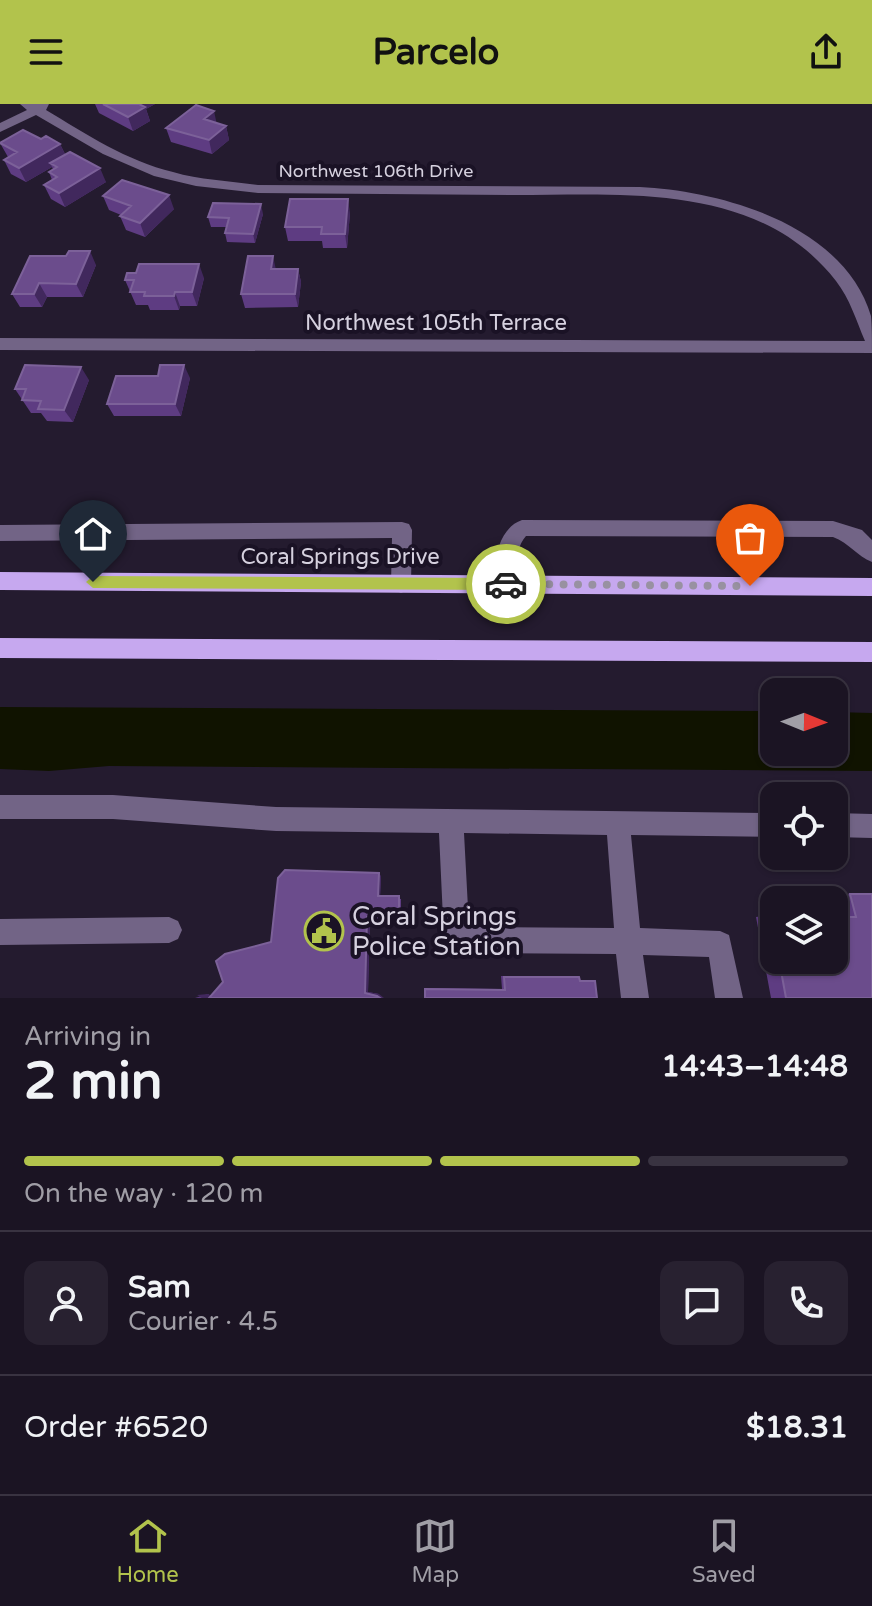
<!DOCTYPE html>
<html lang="en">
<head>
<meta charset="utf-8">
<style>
  :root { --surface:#1b1423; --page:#282130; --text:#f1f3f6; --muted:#a09ea6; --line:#393341; --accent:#b2c34c }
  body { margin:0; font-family:"Varela Round",sans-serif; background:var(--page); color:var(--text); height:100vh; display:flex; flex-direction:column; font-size:30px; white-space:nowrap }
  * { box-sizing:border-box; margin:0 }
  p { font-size:26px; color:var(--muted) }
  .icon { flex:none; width:44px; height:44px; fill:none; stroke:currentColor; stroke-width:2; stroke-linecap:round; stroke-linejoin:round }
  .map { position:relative; height:894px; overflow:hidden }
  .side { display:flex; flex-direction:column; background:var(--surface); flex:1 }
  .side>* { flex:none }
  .needle { width:52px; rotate:91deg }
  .fabs { position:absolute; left:760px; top:574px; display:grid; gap:16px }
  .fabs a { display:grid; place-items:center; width:88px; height:88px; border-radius:16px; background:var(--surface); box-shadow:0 2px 6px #0004,0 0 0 2px var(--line); font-size:40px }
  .pin { position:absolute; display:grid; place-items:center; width:68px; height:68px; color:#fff; margin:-82px -34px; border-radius:50% 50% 50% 0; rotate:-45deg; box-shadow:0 0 8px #0007 }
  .pin .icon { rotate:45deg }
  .courier { position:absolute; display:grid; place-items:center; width:80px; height:80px; margin:-40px; border:6px solid #b2c34c; border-radius:50%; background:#fff; color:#222; box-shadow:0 2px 10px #0007 }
  .summary em { font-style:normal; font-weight:700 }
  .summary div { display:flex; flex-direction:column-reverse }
  .summary { display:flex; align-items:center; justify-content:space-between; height:136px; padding:0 24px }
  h1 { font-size:52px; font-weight:700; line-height:60px }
  .bar { display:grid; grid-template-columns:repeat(4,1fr); gap:12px 8px; align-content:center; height:96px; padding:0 24px }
  .bar i { height:10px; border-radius:6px; background:var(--line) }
  .bar .active { background:var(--accent) }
  .bar p { grid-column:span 4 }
  .line { display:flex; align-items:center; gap:20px; padding:0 24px; border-top:2px solid var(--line) }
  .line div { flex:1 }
  .round { display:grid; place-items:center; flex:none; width:84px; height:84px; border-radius:16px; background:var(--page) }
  header { display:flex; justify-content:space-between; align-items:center; height:104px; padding:0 24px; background:var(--accent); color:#111; font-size:36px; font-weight:700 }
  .menu { display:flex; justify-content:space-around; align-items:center; height:112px; border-top:2px solid var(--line); background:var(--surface); font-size:22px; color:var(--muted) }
  .menu a { display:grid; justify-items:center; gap:4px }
  .menu .active { color:var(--accent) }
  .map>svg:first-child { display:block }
  .water { fill:#101300 }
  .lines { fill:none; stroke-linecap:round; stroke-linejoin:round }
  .minor { fill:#726486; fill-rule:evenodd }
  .major { fill:#c6a8ef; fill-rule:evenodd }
  .wall { fill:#5e3c82 }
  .shaded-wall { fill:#41285d }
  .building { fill:#6b4c8c; stroke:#7c6199; stroke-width:2 }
  .route { fill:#b2c34c }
  .done { stroke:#9891a1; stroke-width:8; stroke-dasharray:0 14.4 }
  .labels { text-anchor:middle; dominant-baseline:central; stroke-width:8; stroke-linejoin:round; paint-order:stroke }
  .far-street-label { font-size:18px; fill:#d6d1df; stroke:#1a1225 }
  .street-label { font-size:22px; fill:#d6d1df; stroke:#1a1225 }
  .near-poi-label { font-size:26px; fill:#d6d1df; stroke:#1a1225; text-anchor:start }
</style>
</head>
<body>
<header><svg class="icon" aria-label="menu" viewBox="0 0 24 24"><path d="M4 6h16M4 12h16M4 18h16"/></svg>Parcelo<svg class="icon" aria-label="share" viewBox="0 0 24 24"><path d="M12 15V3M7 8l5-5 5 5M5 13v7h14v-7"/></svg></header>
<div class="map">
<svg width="872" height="894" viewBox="0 0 872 894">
  <rect width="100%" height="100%" fill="#241b2f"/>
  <path class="water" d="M0 603 774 607V648H834V608L872 609V667L109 662 49 667 0 665Z"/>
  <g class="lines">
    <path class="minor" d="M20 0H49L46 6C86 30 127 57 173 68 200 76 230 77 258 81L640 83C722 87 844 121 871 212 872 223 872 237 872 249L0 246V234L865 237C856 216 850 195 836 177 759 78 625 91 514 91 428 90 343 90 258 89L196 82 154 72 103 50 36 11 0 28V19L27 6Z
      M522 416 833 417 862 426 872 436V458C857 452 849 439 833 433L526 432C511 449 523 468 514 486L507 489 500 486C490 465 497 424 522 416Z
      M402 418 409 420 412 426 411 480 408 486 401 489 394 486 391 480 392 434 0 437V421Z
      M0 691H113L276 703 774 709V733L631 731 640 824 720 827 729 831 743 894H715L709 853 643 851 649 894H621L616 850 457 849 448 845 444 836 439 729 276 727 113 715H0ZM464 729 607 731 614 824 469 823Z
      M834 709 872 710V734L834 733Z
      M169 813 178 817 182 826 178 835 169 839 0 841V815Z"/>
    <path class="major" d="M0 468 872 474V492L0 486Z
      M0 534 872 538V558L0 554Z"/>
  </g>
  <path class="wall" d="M95 0H155L146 5 150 17 133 27 99 9Z
    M217 19 226 22 229 36 212 50 171 38 166 24Z
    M41 35 60 40 65 50 106 78 65 103 51 95 44 81 52 76 49 68 53 65 52 63 26 78 11 70 4 56 8 53 0 39Z
    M103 92 174 105 145 133 126 126 120 112 121 111 109 106Z
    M350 109 347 144H323L322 137H288L285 123Z
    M263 110 255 139 227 138 225 129 226 123H211L208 113Z
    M30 152 96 161 83 193H47L42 203H20L12 190Z
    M276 165H298L301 178 298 203 245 204 241 190Z
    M204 174 197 202H180L179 206H150L148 201H136L125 176Z
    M190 274 181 312H114L107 300Z
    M89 276 73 318 47 317 41 309H31L15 285Z
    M381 772 380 792 401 795V815H370L368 888 379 890 195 894 208 890 211 892 271 838Z
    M850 790H872V894H771L756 813 765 812 762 794 776 791 828 796H774V856H834L837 813 833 793Z
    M501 872H573L580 877H595L597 894 425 885V884L502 885Z"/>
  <path class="shaded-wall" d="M133 0H155L146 5 150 17 133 27 128 13Z
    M214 7 217 21 204 15Z
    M226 22 229 36 212 50 209 36Z
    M60 40 67 54 50 59 52 63 26 78 19 64Z
    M100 64 106 78 65 103 59 89Z
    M169 91 174 105 145 133 140 119Z
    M348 95 350 109 347 144 345 130Z
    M261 100 263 110 255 139 253 130Z
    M90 147 96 161 83 193 76 180Z
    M273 152 276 166 271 165Z
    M199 160 204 174 197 202 192 188Z
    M298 165 301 178 298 203 295 190Z
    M39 179 47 193 42 203 34 190Z
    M175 188 180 202 179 206 174 192Z
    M184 261 190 274 181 312 175 300Z
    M81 263 89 276 73 318 64 306Z
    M379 769 381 772 380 795 378 792Z
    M367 813 370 815 368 888 379 890 384 894H380L365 889Z
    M208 890 215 894H202L197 891Z"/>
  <path class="building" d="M103 0H139L145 3 128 13Z
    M196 1 214 7 204 15 226 22 209 36 166 24Z
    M23 26 41 35 46 32 60 40 19 64 4 56 17 48 0 39Z
    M70 48 100 64 59 89 44 81 57 73 49 68 57 63 50 59Z
    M122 76 169 91 140 119 120 112 131 102 103 92Z
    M290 95H348L345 130H321L322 123H285Z
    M213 99 261 100 253 130 225 129 229 114 208 113Z
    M69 147H90L76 180 39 179 34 190H12L30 152H66Z
    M248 152H273L271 165H298L295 190H241Z
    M139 160H199L192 188H175L174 192H144L145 188H130L134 176H125L127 169H136Z
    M25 261 81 263 64 306 38 305 41 297 22 296 26 285H15Z
    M160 261H184L175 300H107L116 272H158Z
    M285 766 379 769 378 792H399V813H367L365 889 377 892 380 894H209L223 878 216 857 225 850 271 838 278 774Z
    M850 790H872V894H786L779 856H834V813H856Z
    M776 791 827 792 828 796H777Z
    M770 811H774V831Z
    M504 873H579L580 877H595L597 894H425V885L505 886Z"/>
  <path class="route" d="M93 472 506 474 512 480 506 486 93 484 86 478Z"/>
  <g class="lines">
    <path class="done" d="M506 480 750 482"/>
  </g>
  <defs>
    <symbol id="civic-ring" viewBox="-11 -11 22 22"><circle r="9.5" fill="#1a1225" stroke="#b2c34c" stroke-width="1.5"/><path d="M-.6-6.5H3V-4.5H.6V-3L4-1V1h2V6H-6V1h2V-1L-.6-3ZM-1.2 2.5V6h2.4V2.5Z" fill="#b2c34c"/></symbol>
  </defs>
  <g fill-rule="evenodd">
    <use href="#civic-ring" x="302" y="805" width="44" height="44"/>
  </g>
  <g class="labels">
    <g class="far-street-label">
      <text x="376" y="67">Northwest 106th Drive</text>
    </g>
    <g class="street-label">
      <text x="436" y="219">Northwest 105th Terrace</text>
      <text x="340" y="453">Coral Springs Drive</text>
    </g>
    <g class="near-poi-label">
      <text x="352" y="812">Coral Springs<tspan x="352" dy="30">Police Station</tspan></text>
    </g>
  </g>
</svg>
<div class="fabs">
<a><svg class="needle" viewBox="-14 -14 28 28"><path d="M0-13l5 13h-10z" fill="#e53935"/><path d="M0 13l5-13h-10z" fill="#a09ea6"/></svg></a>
<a><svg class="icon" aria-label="locate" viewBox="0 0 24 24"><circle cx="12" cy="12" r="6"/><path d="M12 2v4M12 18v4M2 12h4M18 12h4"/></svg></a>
<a><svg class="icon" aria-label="layers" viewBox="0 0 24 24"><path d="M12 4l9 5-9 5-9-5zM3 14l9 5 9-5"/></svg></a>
</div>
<div class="pin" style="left:750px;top:482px;background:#ea580c"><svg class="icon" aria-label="bag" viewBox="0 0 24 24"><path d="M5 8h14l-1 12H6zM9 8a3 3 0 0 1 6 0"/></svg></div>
<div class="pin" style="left:93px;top:478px;background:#1f2937"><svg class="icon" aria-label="home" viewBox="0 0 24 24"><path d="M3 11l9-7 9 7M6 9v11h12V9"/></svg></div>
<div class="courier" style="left:506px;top:480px"><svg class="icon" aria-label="car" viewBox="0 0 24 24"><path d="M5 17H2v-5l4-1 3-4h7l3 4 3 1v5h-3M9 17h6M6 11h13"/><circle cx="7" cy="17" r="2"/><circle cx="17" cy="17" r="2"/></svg></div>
</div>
<section class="side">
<div class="summary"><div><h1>2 min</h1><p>Arriving in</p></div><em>14:43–14:48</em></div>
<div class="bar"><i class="active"></i><i class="active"></i><i class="active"></i><i></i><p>On the way · 120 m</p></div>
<div class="line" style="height:144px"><a class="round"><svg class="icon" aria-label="person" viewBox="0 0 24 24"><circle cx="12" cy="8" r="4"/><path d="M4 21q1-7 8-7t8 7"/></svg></a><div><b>Sam</b><p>Courier · 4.5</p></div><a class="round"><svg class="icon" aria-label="chat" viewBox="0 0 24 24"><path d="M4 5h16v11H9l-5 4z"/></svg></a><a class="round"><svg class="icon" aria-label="phone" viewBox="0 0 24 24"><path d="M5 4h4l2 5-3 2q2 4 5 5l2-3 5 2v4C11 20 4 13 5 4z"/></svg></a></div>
<div class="line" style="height:104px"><div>Order #6520</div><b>$18.31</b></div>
</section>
<nav class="menu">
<a class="active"><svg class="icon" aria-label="home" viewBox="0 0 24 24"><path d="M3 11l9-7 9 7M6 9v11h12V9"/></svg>Home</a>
<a><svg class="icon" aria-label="map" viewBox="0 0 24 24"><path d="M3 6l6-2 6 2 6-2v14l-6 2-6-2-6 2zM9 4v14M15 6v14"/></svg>Map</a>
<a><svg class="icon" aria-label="saved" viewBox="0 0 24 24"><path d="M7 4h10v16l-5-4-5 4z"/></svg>Saved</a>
</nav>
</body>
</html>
